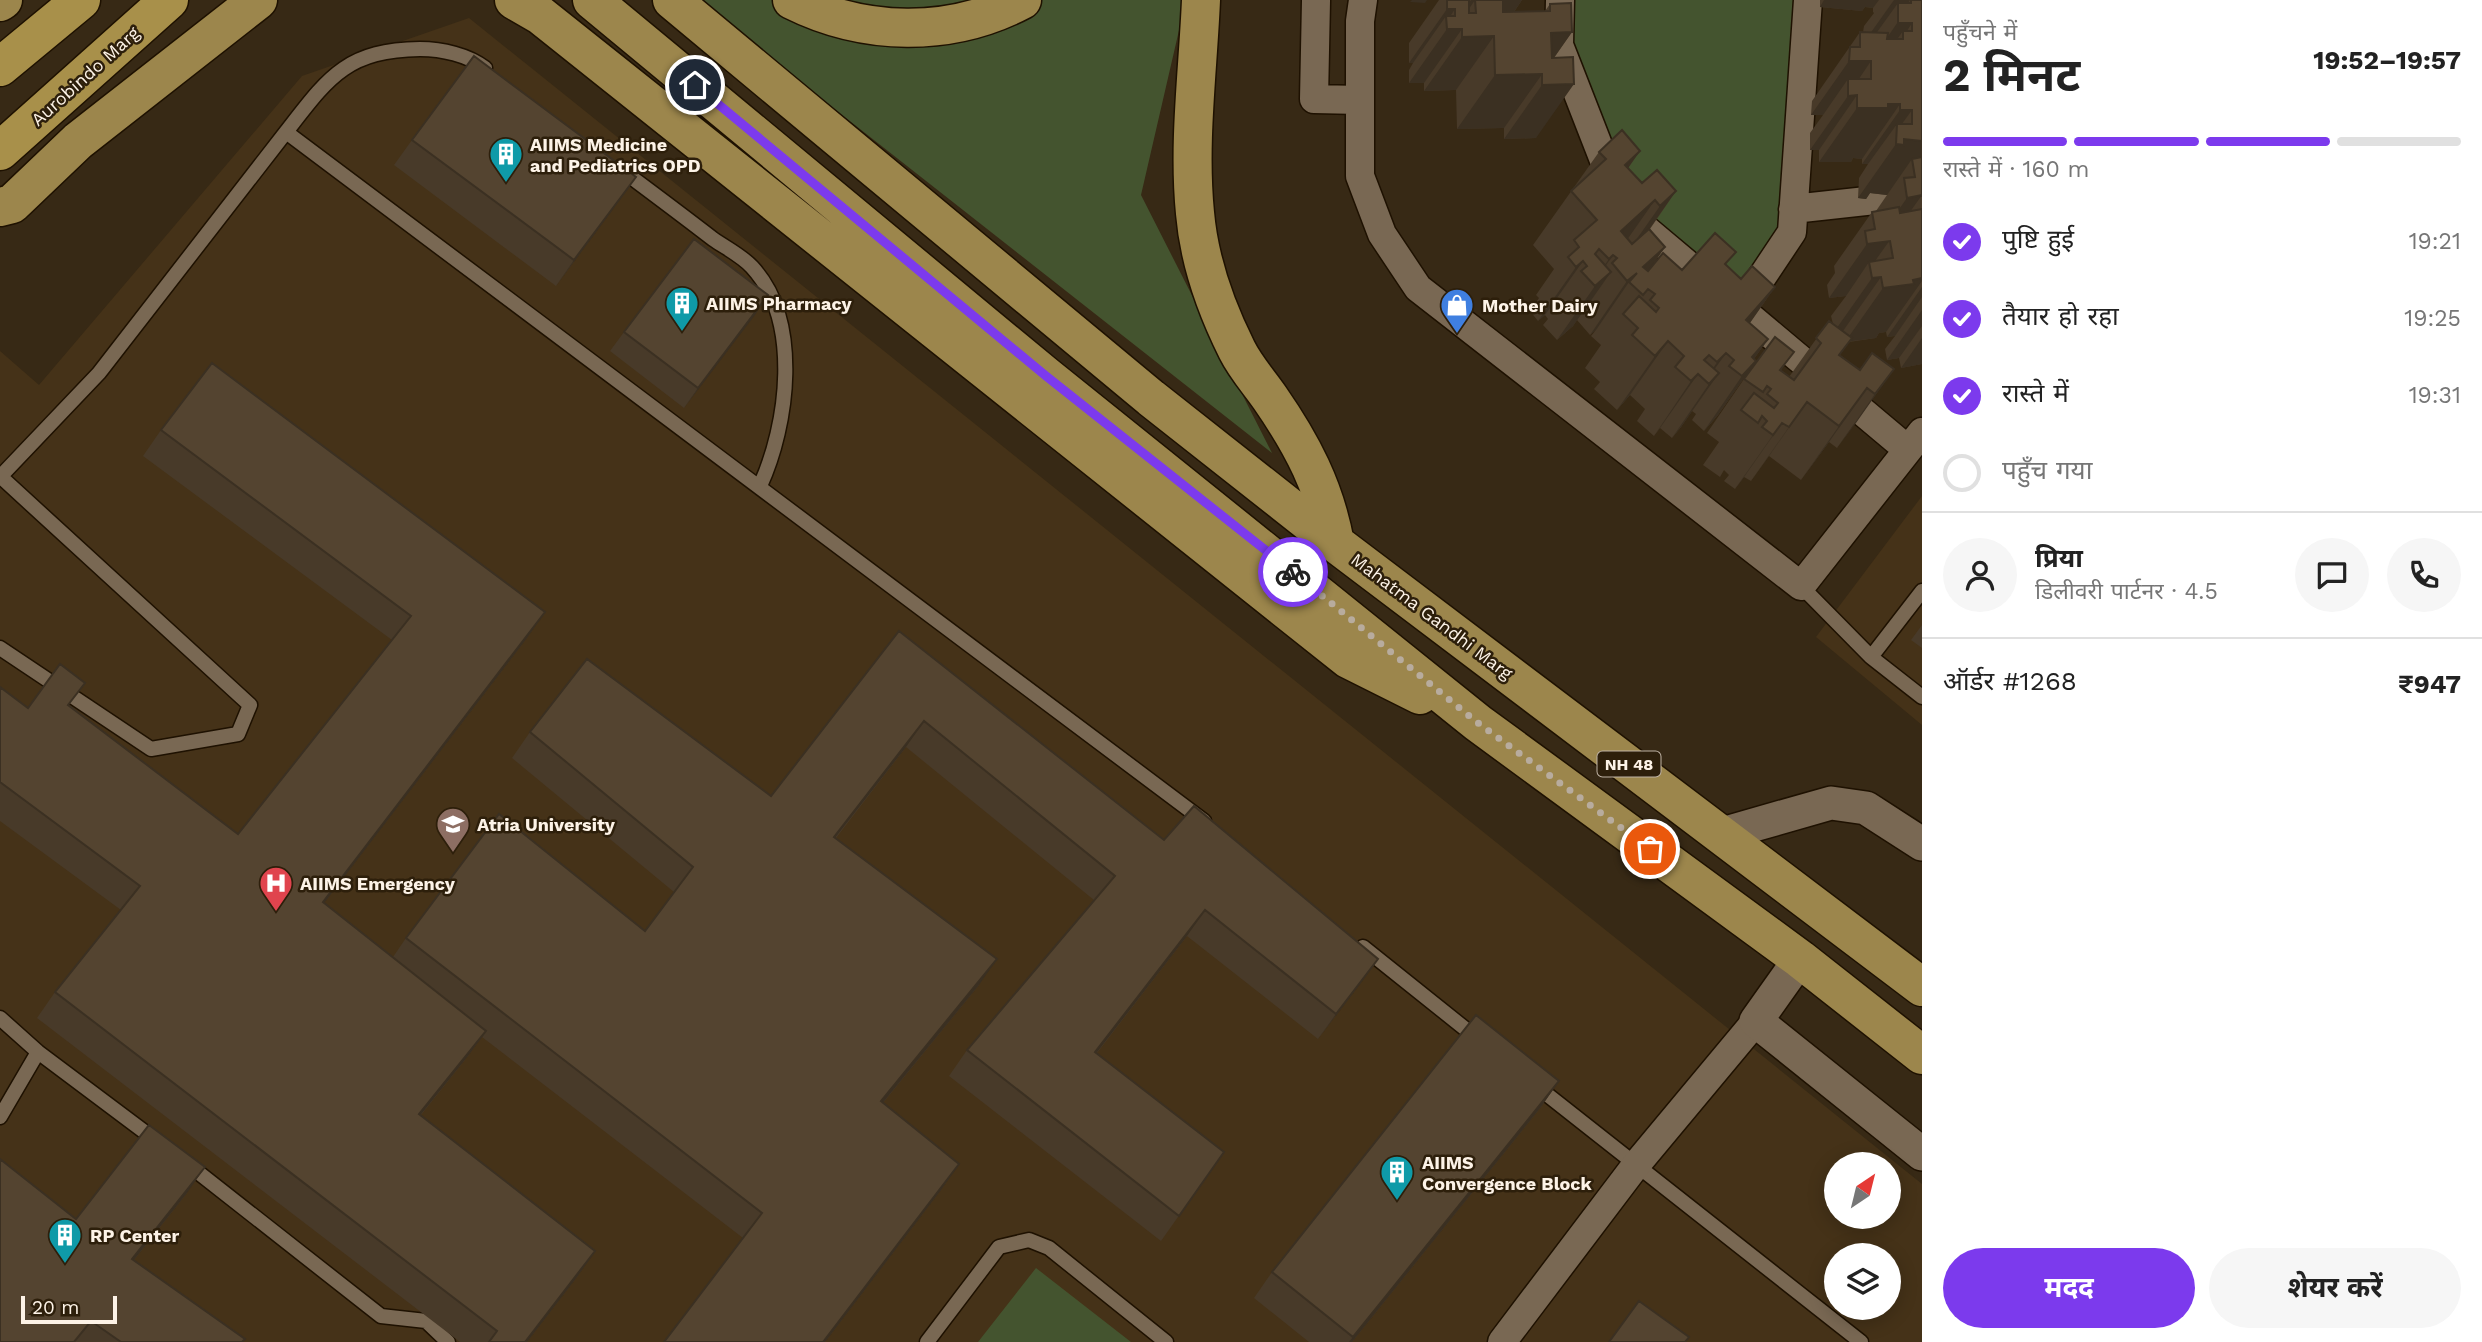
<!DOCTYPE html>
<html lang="hi">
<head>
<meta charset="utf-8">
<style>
  :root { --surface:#fff; --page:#f6f6f6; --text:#222; --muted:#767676; --line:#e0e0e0; --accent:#7c3aed }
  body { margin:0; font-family:"Work Sans","Noto Sans Devanagari",sans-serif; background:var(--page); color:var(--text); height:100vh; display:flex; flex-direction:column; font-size:26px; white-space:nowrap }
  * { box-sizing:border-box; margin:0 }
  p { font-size:23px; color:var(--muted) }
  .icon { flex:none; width:38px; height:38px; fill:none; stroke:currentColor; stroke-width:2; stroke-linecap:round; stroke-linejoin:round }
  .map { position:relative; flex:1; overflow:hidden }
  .side { display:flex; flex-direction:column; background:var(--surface); width:560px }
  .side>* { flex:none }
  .needle { width:46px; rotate:35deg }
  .fabs { position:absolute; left:1824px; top:1152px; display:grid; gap:14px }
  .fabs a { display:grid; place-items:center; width:77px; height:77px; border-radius:50%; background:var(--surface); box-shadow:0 4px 18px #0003; font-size:35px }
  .scale { position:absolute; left:21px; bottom:18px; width:96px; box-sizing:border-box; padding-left:7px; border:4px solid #fdf3e7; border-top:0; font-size:19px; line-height:24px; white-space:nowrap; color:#fdf3e7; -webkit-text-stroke:5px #2d1f0b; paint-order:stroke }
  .pin { position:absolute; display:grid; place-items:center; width:60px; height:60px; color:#fff; margin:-30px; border:4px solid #fff; border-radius:50%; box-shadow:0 2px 7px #0007 }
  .courier { position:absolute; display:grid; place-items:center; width:70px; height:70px; margin:-35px; border:5px solid #7c3aed; border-radius:50%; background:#fff; color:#222; box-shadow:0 2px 9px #0007 }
  .overview em { font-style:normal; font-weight:700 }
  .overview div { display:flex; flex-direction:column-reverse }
  .overview { display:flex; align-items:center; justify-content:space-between; height:119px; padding:0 21px }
  h1 { font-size:46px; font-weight:700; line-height:52px }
  .bar { display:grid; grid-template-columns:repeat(4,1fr); gap:10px 7px; align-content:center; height:84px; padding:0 21px }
  .bar i { height:9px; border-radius:5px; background:var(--line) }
  .bar .active { background:var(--accent) }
  .bar p { grid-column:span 4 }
  .line { display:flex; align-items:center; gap:18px; padding:0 21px; border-top:2px solid var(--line) }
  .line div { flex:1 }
  .round { display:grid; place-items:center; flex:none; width:74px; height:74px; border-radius:37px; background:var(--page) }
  ol { padding:0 21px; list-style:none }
  li { display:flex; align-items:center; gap:21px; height:77px }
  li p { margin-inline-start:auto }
  li .icon { padding:7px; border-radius:50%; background:var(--accent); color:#fff; stroke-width:4 }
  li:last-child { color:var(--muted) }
  li i { width:38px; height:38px; border:4px solid var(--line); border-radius:50% }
  .button { display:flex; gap:14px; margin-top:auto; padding:14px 21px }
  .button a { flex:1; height:80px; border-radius:42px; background:var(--accent); color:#fff; font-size:28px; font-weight:700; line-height:80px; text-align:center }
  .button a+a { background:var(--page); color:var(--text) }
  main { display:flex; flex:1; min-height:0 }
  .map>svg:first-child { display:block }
  .built { fill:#453218; fill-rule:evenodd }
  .green { fill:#44542f }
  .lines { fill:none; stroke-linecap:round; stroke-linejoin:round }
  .service-casing { stroke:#1e1101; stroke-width:17 }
  .minor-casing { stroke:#1e1101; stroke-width:31 }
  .tertiary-casing { stroke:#1e1101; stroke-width:36 }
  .primary-casing { stroke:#1e1101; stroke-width:41 }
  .trunk-casing { stroke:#1e1101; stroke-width:41 }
  .service { stroke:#796853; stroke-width:14 }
  .minor { stroke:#796853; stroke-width:28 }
  .tertiary { stroke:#796853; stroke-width:33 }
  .primary { stroke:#9c864c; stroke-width:38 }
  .trunk { stroke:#a8904a; stroke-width:38 }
  .wall { fill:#483a29 }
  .shaded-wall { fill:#3b3022 }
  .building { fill:#544430; stroke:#3b3022; stroke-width:2 }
  .done { stroke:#b8ac9e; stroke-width:7; stroke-dasharray:0 12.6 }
  .route { stroke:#7c3aed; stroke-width:9 }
  .labels { text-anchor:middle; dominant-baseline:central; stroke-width:5; stroke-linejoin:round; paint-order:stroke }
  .shield { fill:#2d1f0b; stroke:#bfb3a5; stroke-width:2 }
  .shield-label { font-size:16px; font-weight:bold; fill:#fdf3e7 }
  .street-label { font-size:18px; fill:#fdf3e7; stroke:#2d1f0b }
  .poi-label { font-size:18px; font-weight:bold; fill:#fdf3e7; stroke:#2d1f0b; text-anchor:start }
</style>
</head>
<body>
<main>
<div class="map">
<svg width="1922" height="1342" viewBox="0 0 1922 1342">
  <rect width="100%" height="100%" fill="#372915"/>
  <path class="built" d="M469 18 1922 1184V1342H0V351L39 385 302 76ZM1836 1164H1888V1216H1836ZM1836 1255H1888V1307H1836Z
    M1922 496V725L1816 637Z"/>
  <path class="green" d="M696 0H1186L1141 195 1272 453Z
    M1571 0H1793L1779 230 1739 289 1650 216 1628 179 1571 43Z
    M1036 1268 1131 1342H978Z"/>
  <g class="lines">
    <defs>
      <path id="service" d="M286 132C328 78 346 50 420 49 442 49 468 55 485 68
        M619 168C651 192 682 215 713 239 726 248 742 256 752 267 802 321 788 425 760 486
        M0 477 99 373 286 132 1204 821
        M1801 586 1871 657
        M1922 591 1871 657 1922 697
        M0 648 151 749 238 734 250 705 1 477
        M1363 947 1478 1039
        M0 1018 38 1052 158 1142
        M1535 1085 1861 1342
        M0 1117 38 1052
        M185 1162 381 1316 426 1321 448 1342
        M927 1342 999 1247 1029 1240 1049 1248 1166 1342"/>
      <path id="minor" d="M1363 0 1360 21V176L1382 234 1418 288 1801 586 1922 432
        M1560 0 1559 45 1614 186
        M1316 1 1314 99 1360 100
        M1793 209 1922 195
        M1638 223 1907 449
        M1742 307 1792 232 1808 0
        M1502 1342 1636 1165 1756 1021"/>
      <path id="tertiary" d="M1722 834 1831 803 1866 808 1922 844
        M1800 959 1756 1021 1922 1154"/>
      <path id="primary" d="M514 0 540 15 1348 659 1420 695
        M592 0 1046 376 1478 723 1800 959 1922 1055
        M672 0 1151 398 1335 543 1922 987
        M792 0C864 36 950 38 1022 0
        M1201 0C1198 70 1188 143 1195 213 1199 260 1216 308 1237 350 1246 368 1259 382 1270 398 1302 444 1325 488 1335 543
        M0 2 3 0
        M0 207 12 204 78 141 258 0"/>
      <path id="trunk" d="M0 67 81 0
        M0 151 169 0"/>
    </defs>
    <use href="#service" class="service-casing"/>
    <use href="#minor" class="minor-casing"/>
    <use href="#tertiary" class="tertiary-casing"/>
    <use href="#primary" class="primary-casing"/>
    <use href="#trunk" class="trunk-casing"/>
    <use href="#service" class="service"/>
    <use href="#minor" class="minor"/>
    <use href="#tertiary" class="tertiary"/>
    <use href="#primary" class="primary"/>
    <use href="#trunk" class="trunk"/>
  </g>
  <path class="wall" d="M1439 0H1522L1514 12 1545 11 1550 4 1572 32 1554 58 1536 138 1504 139V128L1457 129 1456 90 1424 91V83H1409V70L1413 63H1409V43Z
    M1820 0H1922V364L1901 368 1899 358 1887 360 1885 349 1895 336 1887 337 1886 332 1879 333 1876 338 1849 342 1840 355 1860 370 1894 369 1837 448 1829 442 1801 480 1769 456 1751 481 1744 477 1735 489 1724 481 1729 475 1724 470 1720 477 1703 465 1719 442 1707 433 1744 379 1794 352 1781 370 1789 377 1829 321 1833 324 1831 316 1846 296 1829 298 1827 285 1835 273 1834 266 1872 212 1876 211 1887 195 1870 193 1866 199 1858 198 1859 178 1868 164H1862V159L1853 158 1851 162H1819V150H1810V133L1823 115H1811L1812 101 1860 32H1863L1864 26 1874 13 1873 12V8L1865 7 1862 11 1820 7Z
    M412 140 618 202 556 286 394 165Z
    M1640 151 1628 168 1642 183 1676 191 1650 229 1665 247 1651 267 1682 270 1727 266 1741 279 1775 287 1750 323 1768 339 1754 359 1756 361 1718 415 1704 431 1692 420 1696 414 1692 411 1681 427 1672 438 1660 428 1654 436 1637 421 1645 409 1630 395 1617 410 1594 389 1600 382 1585 368 1601 345 1591 336 1596 330 1590 335 1577 320 1573 326 1557 340 1543 325 1548 319 1545 315 1538 321 1530 311 1539 298 1536 295 1554 269 1533 245 1599 152Z
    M768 295 684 408 610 351 624 332Z
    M161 430 545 612 527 638 324 903 393 957 406 938 645 931 674 892 512 758 530 732 771 796 899 631 1164 840 1378 959 1360 984 1318 1039 1187 936 1097 1053 1224 1152 1161 1241 949 1076 967 1050 1094 900 906 747 836 838 979 985 883 1103 959 1164 941 1190 825 1342H664L743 1238 482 1037 468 1056 421 1115 595 1251 577 1277 527 1342H460L37 1018 55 992 121 910 0 821V687L28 708 69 706 238 834 392 640 143 456Z
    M1922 625V648L1911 640Z
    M1559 1081 1541 1107 1352 1342H1309L1254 1298 1272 1272Z
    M187 1193 134 1260 242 1342H0L76 1219Z"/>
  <path class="shaded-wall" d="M1412 0H1427L1425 3 1410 2Z
    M1471 0H1475L1455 29H1462L1424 83H1409L1447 29H1451Z
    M1500 0H1522L1494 40V36L1456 90 1424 91 1462 37Z
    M1824 0H1879L1873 8 1865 7 1862 11 1820 7Z
    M1894 0H1910L1898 18V3L1867 46 1862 45Z
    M1922 0 1912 31V23L1903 37V31L1871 76V61L1848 95V79L1823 115H1811L1849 61H1871L1911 3Z
    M1447 9H1455L1447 21 1446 16 1413 63H1409Z
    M1572 32 1504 128 1457 129 1495 75 1551 33Z
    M1574 84 1536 138 1504 139 1542 85Z
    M1857 95 1819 150H1810L1848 96Z
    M1888 104H1900L1862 159 1853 158 1851 162H1819L1857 108Z
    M1900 110H1912L1896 132 1897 124 1868 164H1862Z
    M1922 131V176L1912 159 1887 195 1870 193 1866 199 1858 198 1896 144 1904 139Z
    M1640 151 1602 205 1625 165Z
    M636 177 618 202 556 286 574 260Z
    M1676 191 1638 245 1622 260 1660 206Z
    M1922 195 1870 268 1869 262 1846 296 1829 298 1867 244 1875 243 1907 198Z
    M1655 200 1617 254 1613 255 1593 284 1592 283 1609 259 1621 231Z
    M1665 247 1636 288 1643 267Z
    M1583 261 1545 315 1538 321 1576 267Z
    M1611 272 1573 326 1557 340 1595 286Z
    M1637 273 1629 282 1596 330 1590 335 1627 281Z
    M1881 277 1843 331 1834 332 1872 278Z
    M1922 278V281L1886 332 1879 333 1876 338 1845 342 1883 288 1913 280Z
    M1775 287 1737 341 1724 356 1706 381 1705 380 1746 320Z
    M1922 287V297L1895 336 1887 337Z
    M768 295 755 315 684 408 698 388Z
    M1922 310V326L1899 358 1887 360Z
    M1922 338V364L1901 368Z
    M1768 339 1742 376 1752 357Z
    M1668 341 1630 395 1617 410 1655 356Z
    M1756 361 1718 415 1704 431 1742 376Z
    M1894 369 1856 423 1837 448 1875 394Z
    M1719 373 1681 427 1672 438 1709 384Z
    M1698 374 1660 428 1654 436 1691 381Z
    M1867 388 1829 442 1801 480 1839 426Z
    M1807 402 1769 456 1751 481 1789 427Z
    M1782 423 1744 477 1735 489 1773 435Z
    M545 612 527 638 305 928 323 902Z
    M924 721 906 747 816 862 834 837Z
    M1205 910 1187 936 1077 1078 1095 1052Z
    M997 959 979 985 863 1127 881 1101Z
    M1378 959 1360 984 1318 1039 1336 1014Z
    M486 1031 468 1056 401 1139 419 1114Z
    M1559 1081 1541 1107 1352 1342H1349Z
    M959 1164 941 1190 825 1342H823Z
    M205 1167 187 1193 114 1285 132 1259Z
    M595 1251 577 1277 527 1342H525Z"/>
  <path class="building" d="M1447 0H1469V13H1476L1475 0H1503V12L1550 11V4L1571 3 1572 32 1551 33 1552 58 1573 57 1574 84 1542 85V74L1495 75 1494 36 1462 37V29H1447L1446 16H1455V9H1447Z
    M1911 0H1922V141L1904 139V145L1896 144 1897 124H1912V110H1900V104H1888V108H1857V95L1848 96V79H1871V61H1849L1850 47H1860V32L1888 33 1887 39H1903V31H1912V23H1898V3H1911Z
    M474 56 636 177 574 260 412 140Z
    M1622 130 1640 151 1625 165 1642 183 1657 170 1676 191 1660 206 1655 200 1621 231 1632 244 1649 229 1665 247 1643 267 1648 271 1663 253 1682 270 1715 233 1736 252 1725 264 1741 279 1752 266 1775 287 1746 320 1768 339 1752 357 1756 361 1742 376 1729 366 1734 360 1726 353 1717 362 1709 355 1704 360 1719 373 1709 384 1698 374 1691 381 1675 367 1684 356 1668 341 1655 356 1632 335 1638 328 1623 314 1639 296 1656 312 1659 308 1650 300 1655 294 1648 289 1643 295 1629 282 1637 273 1627 281 1612 263 1617 258 1613 255 1609 259 1599 249 1595 254 1611 272 1595 286 1581 271 1587 266 1583 261 1576 267 1568 257 1579 247 1574 240 1597 220 1571 191 1606 159 1599 152Z
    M1922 157V197V195L1907 198 1904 178 1915 177 1912 159Z
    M1899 207 1900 213 1922 209V278L1913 280 1914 284 1883 288 1881 277 1872 278 1869 262 1893 258 1890 241 1867 244 1865 231 1875 229 1872 212Z
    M694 239 768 295 698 388 624 332Z
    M1829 321 1852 338 1839 355 1860 370 1872 353 1894 369 1875 394 1867 388 1839 426 1807 402 1789 427 1782 423 1773 435 1762 427 1767 421 1762 416 1758 423 1741 410 1754 393 1774 408 1778 403 1767 394 1771 389 1767 386 1763 392 1744 379 1775 337 1794 352 1780 370 1794 380 1821 343 1816 338Z
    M212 363 545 612 323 902 486 1031 419 1114 595 1251 525 1342H489L497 1331 55 992 140 886 0 782V687L28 708 60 664 85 683 68 705 238 834 411 616 161 430Z
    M899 631 1164 840 1194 806 1378 959 1336 1014 1205 910 1095 1052 1224 1152 1179 1216 967 1050 1115 876 924 721 834 837 997 959 881 1101 959 1164 823 1342H664L762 1213 406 938 499 814 645 931 693 867 530 732 587 659 771 796Z
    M1476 1015 1559 1081 1353 1337 1272 1272Z
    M149 1125 205 1167 132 1259 245 1339 242 1342H121L91 1321 74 1342H0V1159L76 1219Z
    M1639 1301 1689 1337 1685 1342H1609Z"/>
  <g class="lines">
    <path class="done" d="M1293 572 1478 723 1650 849"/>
    <path class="route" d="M695 85 1046 376 1293 572"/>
  </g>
  <defs>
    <symbol id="building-pin" viewBox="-11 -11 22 30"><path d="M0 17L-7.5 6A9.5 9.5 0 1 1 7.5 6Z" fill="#0f9aa8" stroke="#2d1f0b"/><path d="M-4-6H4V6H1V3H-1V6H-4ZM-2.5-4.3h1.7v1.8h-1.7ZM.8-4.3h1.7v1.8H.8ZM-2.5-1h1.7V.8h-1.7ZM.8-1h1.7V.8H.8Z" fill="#fff"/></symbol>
    <symbol id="shop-pin" viewBox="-11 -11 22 30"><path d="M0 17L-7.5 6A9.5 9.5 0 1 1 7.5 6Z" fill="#3f7fe0" stroke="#2d1f0b"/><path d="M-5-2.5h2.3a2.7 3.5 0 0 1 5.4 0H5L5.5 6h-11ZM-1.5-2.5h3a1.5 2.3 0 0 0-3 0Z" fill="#fff"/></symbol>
    <symbol id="university-pin" viewBox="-11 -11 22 30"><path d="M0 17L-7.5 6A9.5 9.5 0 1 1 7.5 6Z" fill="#8d6e63" stroke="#2d1f0b"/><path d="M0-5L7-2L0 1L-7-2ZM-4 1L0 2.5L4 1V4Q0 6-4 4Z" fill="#fff"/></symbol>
    <symbol id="hospital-pin" viewBox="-11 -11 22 30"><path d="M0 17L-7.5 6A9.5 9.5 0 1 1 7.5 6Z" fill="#e0444e" stroke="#2d1f0b"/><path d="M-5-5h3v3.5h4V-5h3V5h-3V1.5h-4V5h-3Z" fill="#fff"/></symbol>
  </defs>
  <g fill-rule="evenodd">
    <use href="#building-pin" x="487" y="135" width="38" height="52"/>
    <use href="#building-pin" x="663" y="284" width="38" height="52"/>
    <use href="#shop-pin" x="1438" y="286" width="38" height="52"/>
    <use href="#university-pin" x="434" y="805" width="38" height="52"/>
    <use href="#hospital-pin" x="257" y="864" width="38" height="52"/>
    <use href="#building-pin" x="1378" y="1153" width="38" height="52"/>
    <use href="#building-pin" x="46" y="1216" width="38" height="52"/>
  </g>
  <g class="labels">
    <rect class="shield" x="1597.5" y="751.5" width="63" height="25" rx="5"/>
    <g class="shield-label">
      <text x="1629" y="764">NH 48</text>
    </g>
    <g class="street-label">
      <text transform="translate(85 76) rotate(-42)">Aurobindo Marg</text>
      <text transform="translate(1432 616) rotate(37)">Mahatma Gandhi Marg</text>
    </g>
    <g class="poi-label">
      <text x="530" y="144">AIIMS Medicine<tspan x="530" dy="21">and Pediatrics OPD</tspan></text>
      <text x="706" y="303">AIIMS Pharmacy</text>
      <text x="1482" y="305">Mother Dairy</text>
      <text x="477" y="824">Atria University</text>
      <text x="300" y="883">AIIMS Emergency</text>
      <text x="1422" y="1162">AIIMS<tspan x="1422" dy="21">Convergence Block</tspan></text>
      <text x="90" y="1235">RP Center</text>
    </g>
  </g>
</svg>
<div class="fabs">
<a><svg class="needle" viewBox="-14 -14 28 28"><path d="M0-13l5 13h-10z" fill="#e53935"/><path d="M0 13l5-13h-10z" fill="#767676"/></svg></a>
<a><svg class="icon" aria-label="layers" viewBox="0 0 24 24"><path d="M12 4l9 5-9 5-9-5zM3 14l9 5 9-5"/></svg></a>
</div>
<div class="scale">20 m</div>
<div class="pin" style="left:1650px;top:849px;background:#ea580c"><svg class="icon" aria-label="bag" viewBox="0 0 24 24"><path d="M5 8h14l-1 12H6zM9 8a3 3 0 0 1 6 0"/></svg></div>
<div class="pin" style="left:695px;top:85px;background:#1f2937"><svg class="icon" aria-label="home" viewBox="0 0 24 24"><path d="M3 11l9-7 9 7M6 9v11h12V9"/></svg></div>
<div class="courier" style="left:1293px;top:572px"><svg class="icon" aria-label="bike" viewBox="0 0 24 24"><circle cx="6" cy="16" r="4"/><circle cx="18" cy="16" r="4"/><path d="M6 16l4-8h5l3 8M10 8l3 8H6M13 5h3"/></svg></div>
</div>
<section class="side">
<div class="overview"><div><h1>2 मिनट</h1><p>पहुँचने में</p></div><em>19:52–19:57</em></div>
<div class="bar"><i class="active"></i><i class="active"></i><i class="active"></i><i></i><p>रास्ते में · 160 m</p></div>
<ol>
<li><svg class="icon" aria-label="check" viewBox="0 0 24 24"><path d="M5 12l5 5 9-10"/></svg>पुष्टि हुई<p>19:21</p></li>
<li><svg class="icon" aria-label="check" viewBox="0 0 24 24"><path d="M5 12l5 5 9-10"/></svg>तैयार हो रहा<p>19:25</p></li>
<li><svg class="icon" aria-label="check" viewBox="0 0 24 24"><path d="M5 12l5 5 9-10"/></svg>रास्ते में<p>19:31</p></li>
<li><i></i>पहुँच गया</li>
</ol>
<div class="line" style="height:126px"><a class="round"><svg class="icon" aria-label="person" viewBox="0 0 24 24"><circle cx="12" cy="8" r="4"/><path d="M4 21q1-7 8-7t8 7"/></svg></a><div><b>प्रिया</b><p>डिलीवरी पार्टनर · 4.5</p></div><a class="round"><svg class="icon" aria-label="chat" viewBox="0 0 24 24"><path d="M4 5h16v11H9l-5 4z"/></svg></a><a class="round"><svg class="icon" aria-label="phone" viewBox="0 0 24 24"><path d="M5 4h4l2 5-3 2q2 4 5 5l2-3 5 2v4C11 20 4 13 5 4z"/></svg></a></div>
<div class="line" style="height:91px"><div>ऑर्डर #1268</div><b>₹947</b></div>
<div class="button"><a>मदद</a><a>शेयर करें</a></div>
</section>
</main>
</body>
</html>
